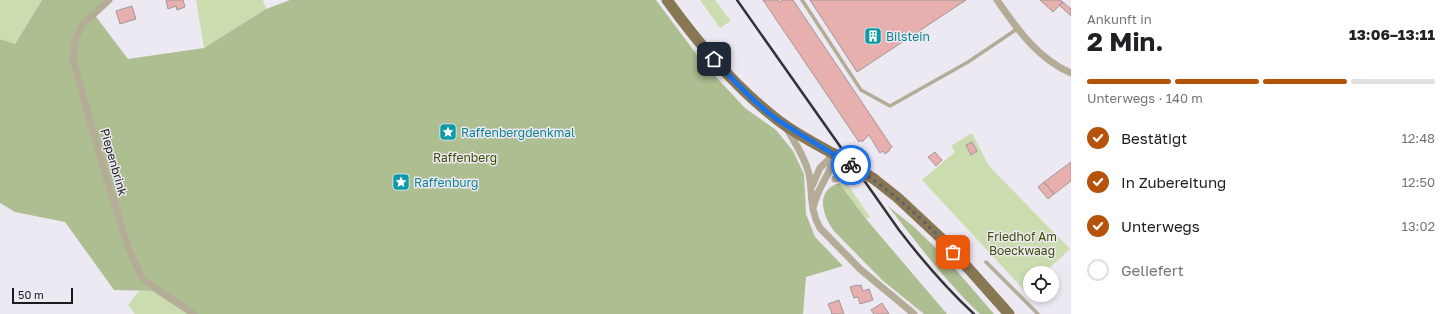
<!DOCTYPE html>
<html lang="de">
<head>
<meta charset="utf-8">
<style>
  :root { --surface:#fff; --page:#f2f2f2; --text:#202124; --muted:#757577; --line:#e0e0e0; --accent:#b45309 }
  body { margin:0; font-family:"Golos Text",sans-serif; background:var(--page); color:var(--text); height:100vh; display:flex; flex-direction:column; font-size:15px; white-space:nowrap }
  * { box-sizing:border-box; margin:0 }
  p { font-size:13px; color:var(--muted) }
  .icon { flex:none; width:22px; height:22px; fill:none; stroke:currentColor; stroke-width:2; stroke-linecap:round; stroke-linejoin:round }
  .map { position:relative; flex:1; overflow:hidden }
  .side { display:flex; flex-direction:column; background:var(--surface); width:380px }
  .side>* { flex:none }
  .tools { position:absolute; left:1023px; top:266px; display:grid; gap:8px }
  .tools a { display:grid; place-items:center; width:36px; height:36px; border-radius:50%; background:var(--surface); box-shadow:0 2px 6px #0003; font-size:20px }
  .scale { position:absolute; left:12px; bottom:10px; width:61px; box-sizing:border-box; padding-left:4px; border:2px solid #1c1b1e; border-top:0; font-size:11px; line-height:14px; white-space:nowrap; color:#1c1b1e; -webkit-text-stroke:3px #ede9f2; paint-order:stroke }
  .pin { position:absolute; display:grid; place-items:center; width:34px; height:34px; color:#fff; margin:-17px; border-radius:8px; box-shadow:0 2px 6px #0006 }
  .courier { position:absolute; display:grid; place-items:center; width:40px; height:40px; margin:-20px; border:3px solid #1a73e8; border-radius:50%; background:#fff; color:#222; box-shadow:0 1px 5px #0007 }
  .headline em { font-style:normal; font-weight:700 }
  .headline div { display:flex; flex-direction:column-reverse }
  .headline { display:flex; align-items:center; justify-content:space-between; height:68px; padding:0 16px }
  h1 { font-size:26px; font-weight:700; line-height:30px }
  .bar { display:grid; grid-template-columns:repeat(4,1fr); gap:6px 4px; align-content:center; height:48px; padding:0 16px }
  .bar i { height:5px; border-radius:3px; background:var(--line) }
  .bar .current { background:var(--accent) }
  .bar p { grid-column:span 4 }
  ol { padding:0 16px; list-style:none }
  li { display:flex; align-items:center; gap:12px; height:44px }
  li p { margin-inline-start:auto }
  li .icon { padding:4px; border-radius:50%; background:var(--accent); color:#fff; stroke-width:4 }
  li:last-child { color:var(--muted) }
  li i { width:22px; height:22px; border:2px solid var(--line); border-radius:50% }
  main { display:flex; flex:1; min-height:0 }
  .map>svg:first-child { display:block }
  .green { fill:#cbddaf }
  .forest { fill:#adbe91 }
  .building { fill:#e7afae; stroke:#a29797 }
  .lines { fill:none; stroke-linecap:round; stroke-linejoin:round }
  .service { stroke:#b5ac98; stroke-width:3.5 }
  .minor { stroke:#b5ac98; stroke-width:7 }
  .primary { stroke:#887753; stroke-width:11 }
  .rail { stroke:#343336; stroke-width:2.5 }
  .minor-bridge { stroke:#b5ac98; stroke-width:7 }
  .primary-bridge { stroke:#887753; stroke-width:11 }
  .done { stroke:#656368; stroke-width:4; stroke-dasharray:0 7.2 }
  .route { stroke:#1a73e8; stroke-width:5 }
  .labels { text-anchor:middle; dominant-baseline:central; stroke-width:3; stroke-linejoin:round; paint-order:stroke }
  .culture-label { font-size:12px; fill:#0d838f; stroke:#ede9f2; text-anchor:start }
  .park-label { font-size:12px; fill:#3a4d03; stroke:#ede9f2 }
  .street-label { font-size:12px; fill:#1c1b1e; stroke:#ede9f2 }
</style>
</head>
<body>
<main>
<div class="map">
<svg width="1071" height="314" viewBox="0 0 1071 314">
  <rect width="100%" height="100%" fill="#ede9f2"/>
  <path class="green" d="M0 0H42L15 44 0 39Z
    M196 0H263L266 9 204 48Z
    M700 0H715L731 21 720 28Z
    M972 133 989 166 1070 249 1044 273H1030V287L1025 291 922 180 955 152 951 146Z
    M846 182 870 217 866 219 839 183Z
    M139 291H159L194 314H135L128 305Z"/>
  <path class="forest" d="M42 0H109L94 14 128 59 204 48 266 9 290 0H656L703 63 745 108 776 130 793 151 804 174 806 214 815 237 843 266 806 277 803 314H194L159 291 114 290 65 222 15 212 0 203V39L15 44Z
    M839 183 866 219 947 314H924L882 280 834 231C823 216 814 191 839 183Z
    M888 206 914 227 944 256 994 314H980C946 282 917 243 888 206Z"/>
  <path class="building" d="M166 0H183L185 7 177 10 176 6 168 9Z
    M763 0H778L780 2 782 0H793L892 147 889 149 890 150 885 154 883 151 880 153 869 135 862 142 861 140 859 142Z
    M810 0H966L857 72Z
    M1040 0H1060L1063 2 1053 12Z
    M1063 2 1071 9V16L1059 5Z
    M132 6 136 19 120 24 116 11Z
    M972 142 977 151 971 155 966 145Z
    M935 152 942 160 936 166 928 157Z
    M1071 162V181L1054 194 1044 182Z
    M1044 182 1054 194 1048 199 1038 187Z
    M857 285 858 286 861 285 863 291 869 289 873 300 860 304 858 297 854 298 850 287Z
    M839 300 844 314H831L832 313 828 304Z
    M882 303 889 314H874L871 310Z"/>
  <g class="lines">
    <path class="service" d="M802 0 861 90 890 106 968 62 1017 29
      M986 262 1038 314"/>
    <path class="minor" d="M109 0 82 25 75 42 73 60 104 170 129 250 143 279 159 291 194 314
      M997 0C1017 29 1038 59 1071 73
      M787 129C795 143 805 157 809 174 813 193 809 209 820 228L860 269 914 314
      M812 186 820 168 834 154
      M814 205C818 185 832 174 834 154"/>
    <path class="primary" d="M667 0C698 43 732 84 774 117 792 132 814 143 834 154
      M874 179 898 198 944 241 1009 314"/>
    <path class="rail" d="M737 0 899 230C922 260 946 288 974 314"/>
    <path class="minor-bridge" d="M835 179 852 176 868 178"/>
    <path class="primary-bridge" d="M834 154 874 179"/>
  </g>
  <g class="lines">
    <path class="done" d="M851 165C889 189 923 218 953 252"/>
    <path class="route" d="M714 59C732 79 753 102 775 118 800 135 826 149 851 165"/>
  </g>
  <defs>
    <symbol id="building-square" viewBox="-11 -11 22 22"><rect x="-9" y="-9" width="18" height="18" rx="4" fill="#0f9aa8" stroke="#ede9f2"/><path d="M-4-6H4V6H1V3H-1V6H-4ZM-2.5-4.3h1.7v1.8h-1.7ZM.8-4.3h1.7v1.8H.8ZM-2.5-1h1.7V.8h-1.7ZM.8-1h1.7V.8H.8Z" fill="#fff"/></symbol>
    <symbol id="sight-square" viewBox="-11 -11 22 22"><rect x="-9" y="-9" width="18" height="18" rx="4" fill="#0f9aa8" stroke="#ede9f2"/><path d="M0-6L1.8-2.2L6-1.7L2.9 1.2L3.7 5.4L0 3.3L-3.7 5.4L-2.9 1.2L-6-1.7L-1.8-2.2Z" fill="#fff"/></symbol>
  </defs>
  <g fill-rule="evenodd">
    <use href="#building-square" x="863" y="26" width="20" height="20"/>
    <use href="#sight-square" x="438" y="122" width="20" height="20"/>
    <use href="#sight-square" x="391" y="172" width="20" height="20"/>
  </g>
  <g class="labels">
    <g class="culture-label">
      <text x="886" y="36">Bilstein</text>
      <text x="461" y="132">Raffenbergdenkmal</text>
      <text x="414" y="182">Raffenburg</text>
    </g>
    <g class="park-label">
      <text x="465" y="157">Raffenberg</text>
      <text x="1022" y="236">Friedhof Am<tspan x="1022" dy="14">Boeckwaag</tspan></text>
    </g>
    <g class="street-label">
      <text transform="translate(114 162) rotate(74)">Piepenbrink</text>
    </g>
  </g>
</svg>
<div class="tools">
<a><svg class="icon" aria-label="locate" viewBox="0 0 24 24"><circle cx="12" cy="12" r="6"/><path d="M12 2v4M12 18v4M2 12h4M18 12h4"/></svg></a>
</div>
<div class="scale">50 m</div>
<div class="pin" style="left:953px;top:252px;background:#ea580c"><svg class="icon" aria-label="bag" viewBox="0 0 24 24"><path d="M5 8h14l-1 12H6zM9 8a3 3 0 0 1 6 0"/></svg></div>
<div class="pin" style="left:714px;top:59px;background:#1f2937"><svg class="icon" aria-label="home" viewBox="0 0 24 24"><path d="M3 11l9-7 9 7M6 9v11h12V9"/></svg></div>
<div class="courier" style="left:851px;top:165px"><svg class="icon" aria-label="bike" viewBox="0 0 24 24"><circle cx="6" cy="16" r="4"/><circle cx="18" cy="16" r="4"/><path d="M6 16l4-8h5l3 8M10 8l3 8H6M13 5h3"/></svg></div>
</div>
<section class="side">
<div class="headline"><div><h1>2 Min.</h1><p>Ankunft in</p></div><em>13:06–13:11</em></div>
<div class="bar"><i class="current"></i><i class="current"></i><i class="current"></i><i></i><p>Unterwegs · 140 m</p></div>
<ol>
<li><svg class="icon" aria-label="check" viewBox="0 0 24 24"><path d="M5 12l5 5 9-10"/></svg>Bestätigt<p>12:48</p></li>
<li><svg class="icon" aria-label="check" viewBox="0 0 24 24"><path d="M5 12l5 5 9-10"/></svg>In Zubereitung<p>12:50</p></li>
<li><svg class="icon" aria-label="check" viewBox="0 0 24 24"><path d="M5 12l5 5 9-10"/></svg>Unterwegs<p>13:02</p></li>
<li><i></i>Geliefert</li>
</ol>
</section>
</main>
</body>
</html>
